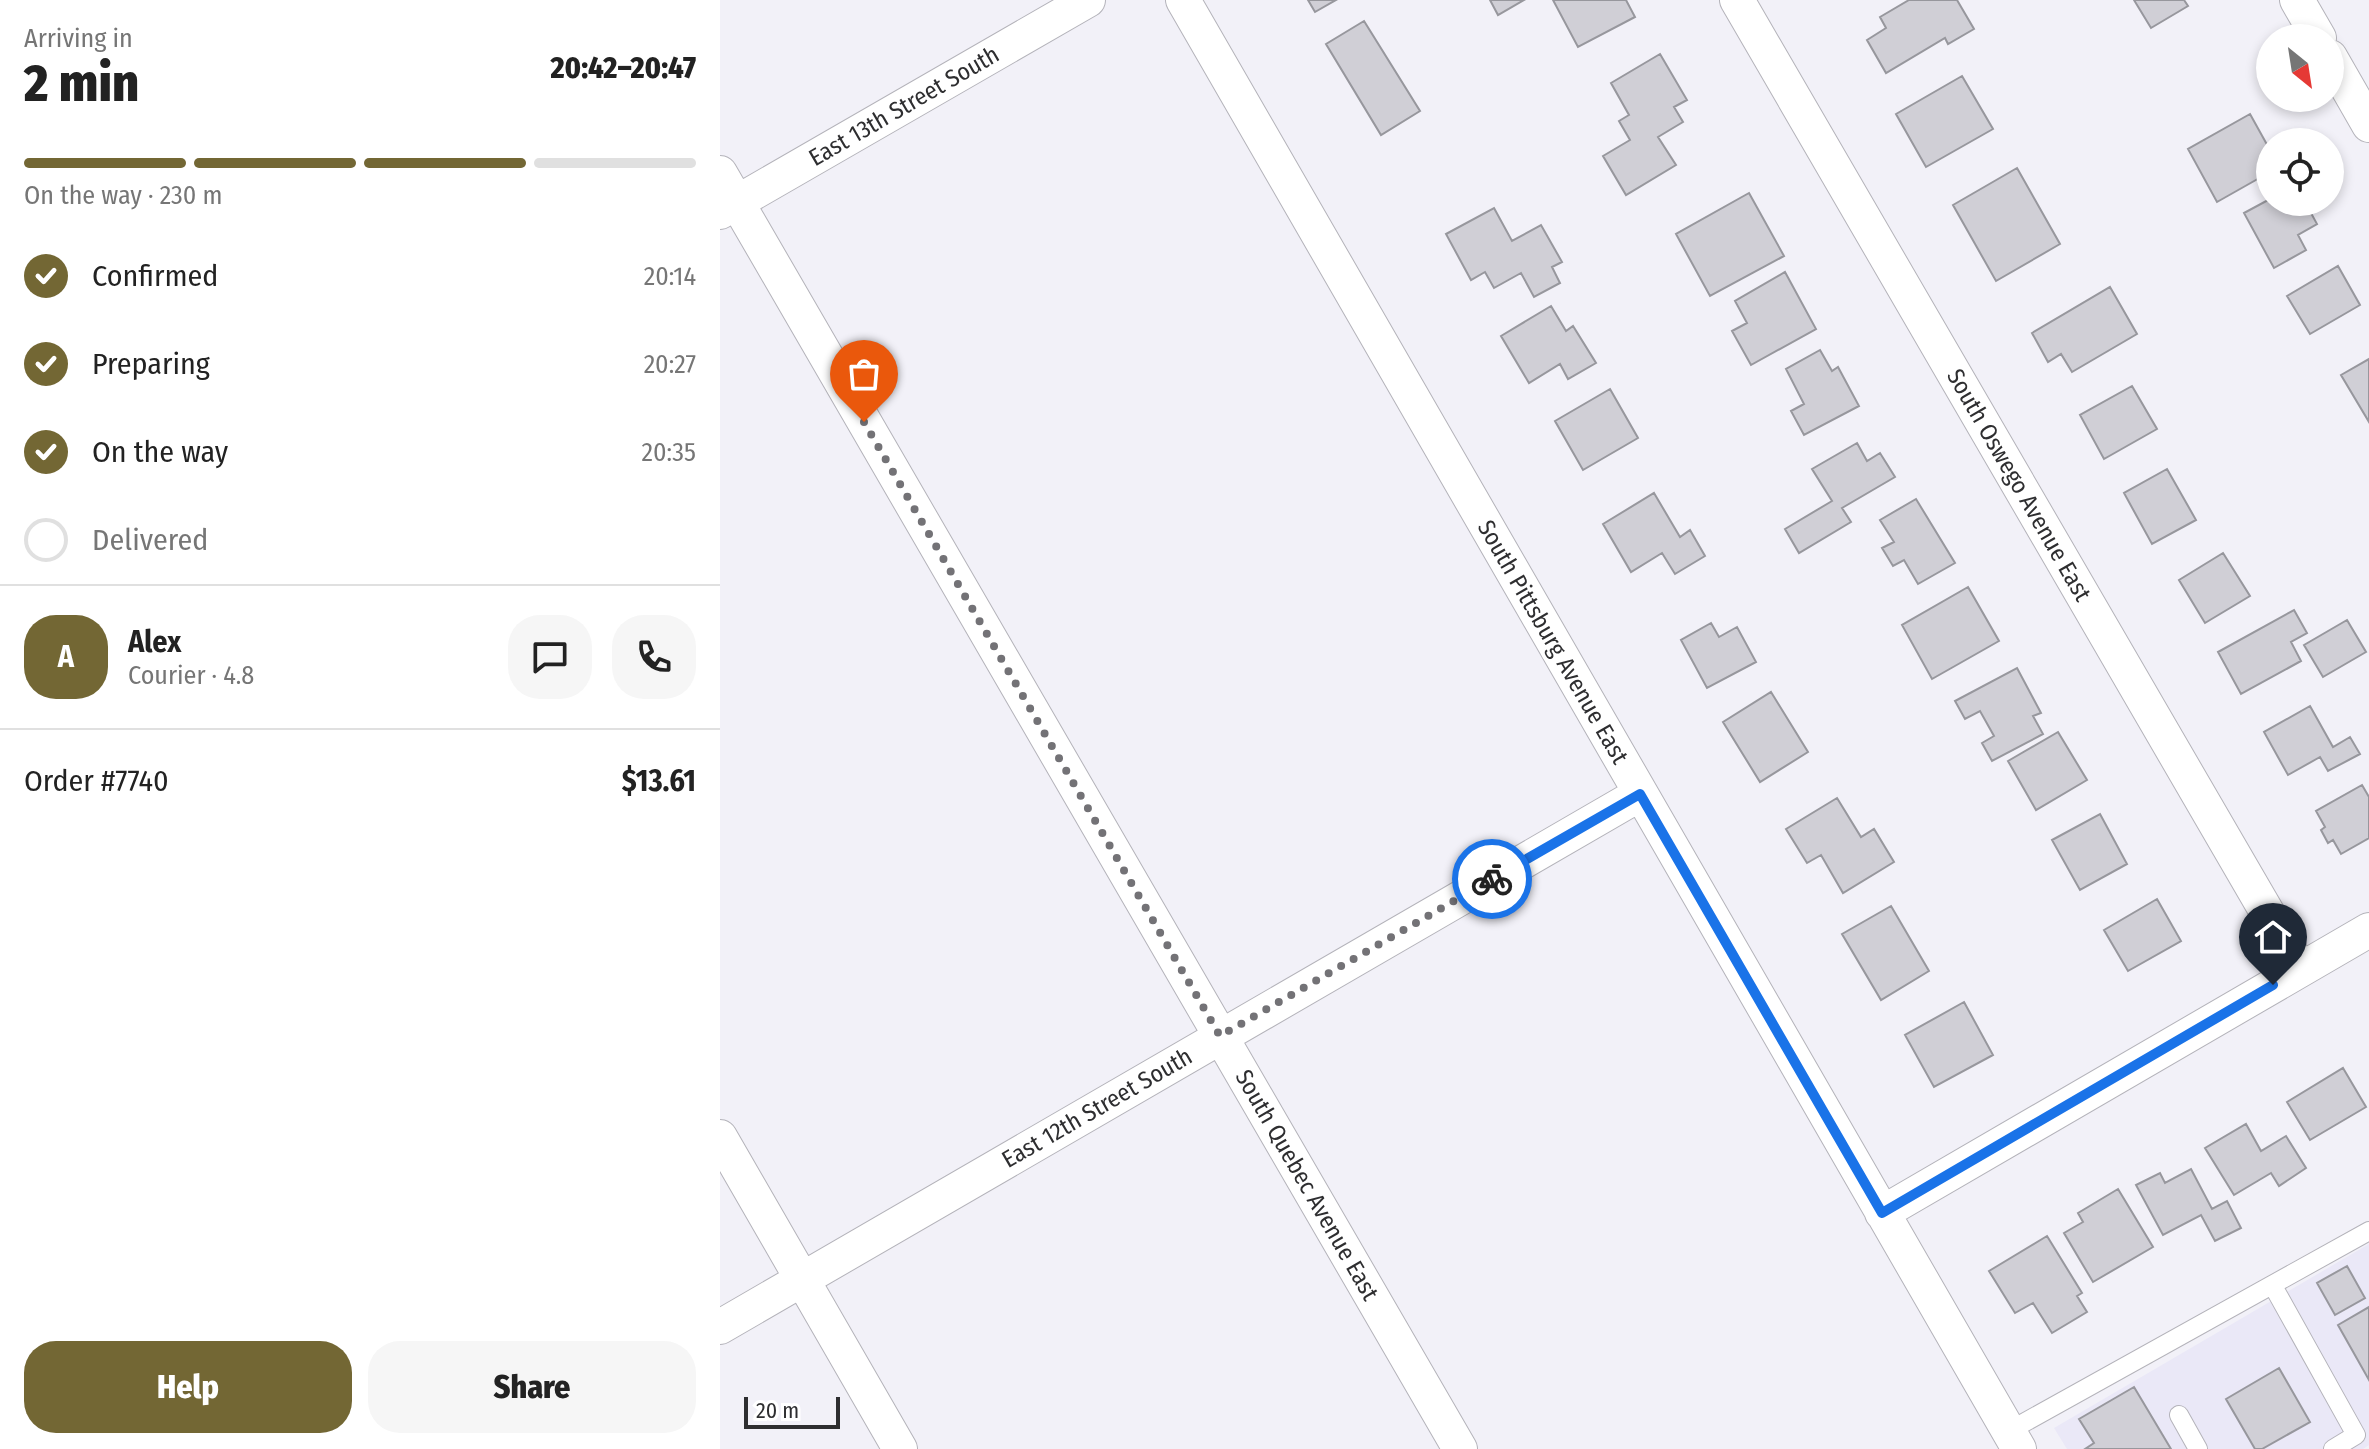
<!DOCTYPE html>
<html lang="en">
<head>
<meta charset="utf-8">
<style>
  :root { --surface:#fff; --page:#f6f6f6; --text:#222; --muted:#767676; --line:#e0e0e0; --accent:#736734 }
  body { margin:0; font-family:"Fira Sans Condensed",sans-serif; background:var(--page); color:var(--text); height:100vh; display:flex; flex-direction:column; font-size:30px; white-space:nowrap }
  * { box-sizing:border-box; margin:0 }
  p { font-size:26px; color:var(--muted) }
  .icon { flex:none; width:44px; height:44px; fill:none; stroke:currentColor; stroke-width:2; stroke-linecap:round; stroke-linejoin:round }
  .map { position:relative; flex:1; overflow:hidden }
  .panel { display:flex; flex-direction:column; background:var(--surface); width:720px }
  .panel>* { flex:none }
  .needle { width:52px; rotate:150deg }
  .controls { position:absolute; left:1536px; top:24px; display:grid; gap:16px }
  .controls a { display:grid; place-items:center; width:88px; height:88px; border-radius:50%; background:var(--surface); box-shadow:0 4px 12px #0003; font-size:40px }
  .scale { position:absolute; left:24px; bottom:20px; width:96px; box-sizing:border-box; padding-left:8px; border:4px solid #2e2e30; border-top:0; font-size:22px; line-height:28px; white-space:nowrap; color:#2e2e30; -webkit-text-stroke:6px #fff; paint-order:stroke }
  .pin { position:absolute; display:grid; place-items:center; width:68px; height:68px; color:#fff; margin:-82px -34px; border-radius:50% 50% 50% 0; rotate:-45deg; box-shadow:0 0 8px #0007 }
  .pin .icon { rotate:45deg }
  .courier { position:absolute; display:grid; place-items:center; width:80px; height:80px; margin:-40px; border:6px solid #1a73e8; border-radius:50%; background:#fff; color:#222; box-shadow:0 2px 10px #0007 }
  .head em { font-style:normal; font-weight:800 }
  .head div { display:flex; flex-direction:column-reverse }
  .head { display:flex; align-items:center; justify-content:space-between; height:136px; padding:0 24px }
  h1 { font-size:52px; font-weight:800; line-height:60px }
  .bar { display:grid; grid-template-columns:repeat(4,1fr); gap:12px 8px; align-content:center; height:96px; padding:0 24px }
  .bar i { height:10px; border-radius:6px; background:var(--line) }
  .bar .current { background:var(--accent) }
  .bar p { grid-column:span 4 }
  .line { display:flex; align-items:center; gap:20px; padding:0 24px; border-top:2px solid var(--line) }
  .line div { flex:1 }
  .round { display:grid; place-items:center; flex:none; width:84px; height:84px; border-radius:32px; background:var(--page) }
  ol { padding:0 24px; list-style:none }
  li { display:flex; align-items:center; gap:24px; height:88px }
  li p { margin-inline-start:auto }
  li .icon { padding:8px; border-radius:50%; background:var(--accent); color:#fff; stroke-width:4 }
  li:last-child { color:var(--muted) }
  li i { width:44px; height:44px; border:4px solid var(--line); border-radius:50% }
  .cta { display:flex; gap:16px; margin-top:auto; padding:16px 24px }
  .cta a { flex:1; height:92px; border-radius:32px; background:var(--accent); color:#fff; font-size:32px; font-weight:800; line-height:92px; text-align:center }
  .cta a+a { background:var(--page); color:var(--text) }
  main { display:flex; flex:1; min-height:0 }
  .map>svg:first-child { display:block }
  .built { fill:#eae8f7 }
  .building { fill:#d0cfd6; stroke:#97979d; stroke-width:2 }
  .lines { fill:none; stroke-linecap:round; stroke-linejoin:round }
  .service-casing { stroke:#b4b3ba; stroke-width:20 }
  .minor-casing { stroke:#b4b3ba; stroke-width:36 }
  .service { stroke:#fff; stroke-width:18 }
  .minor { stroke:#fff; stroke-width:34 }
  .done { stroke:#737276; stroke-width:8; stroke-dasharray:0 14.4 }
  .route { stroke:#1a73e8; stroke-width:10 }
  .labels { text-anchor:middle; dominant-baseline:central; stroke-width:7; stroke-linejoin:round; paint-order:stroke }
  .street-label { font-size:24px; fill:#2e2e30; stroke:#fff }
</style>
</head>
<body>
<main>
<section class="panel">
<div class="head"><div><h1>2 min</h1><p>Arriving in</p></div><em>20:42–20:47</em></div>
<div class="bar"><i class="current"></i><i class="current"></i><i class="current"></i><i></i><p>On the way · 230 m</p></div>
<ol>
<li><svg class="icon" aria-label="check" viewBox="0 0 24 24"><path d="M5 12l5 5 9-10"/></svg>Confirmed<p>20:14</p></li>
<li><svg class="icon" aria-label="check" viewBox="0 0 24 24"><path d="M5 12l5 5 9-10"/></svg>Preparing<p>20:27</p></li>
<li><svg class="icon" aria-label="check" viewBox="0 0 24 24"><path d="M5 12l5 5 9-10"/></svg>On the way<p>20:35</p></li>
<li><i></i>Delivered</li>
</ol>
<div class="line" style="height:144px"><b class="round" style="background:var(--accent);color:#fff">A</b><div><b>Alex</b><p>Courier · 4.8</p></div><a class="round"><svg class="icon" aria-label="chat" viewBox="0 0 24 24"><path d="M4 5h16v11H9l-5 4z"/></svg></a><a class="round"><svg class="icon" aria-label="phone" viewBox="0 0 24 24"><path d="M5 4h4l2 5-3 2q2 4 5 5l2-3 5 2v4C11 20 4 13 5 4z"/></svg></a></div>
<div class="line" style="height:104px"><div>Order #7740</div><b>$13.61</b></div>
<div class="cta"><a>Help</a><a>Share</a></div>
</section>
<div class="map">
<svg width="1649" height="1449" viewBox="0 0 1649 1449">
  <rect width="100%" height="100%" fill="#f2f1f8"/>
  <path class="built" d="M1649 1244V1445L1643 1449H1347L1334 1428Z"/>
  <path class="building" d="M588 0H616L595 12Z
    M770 0H804L778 15Z
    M833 0H906L915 17 858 47Z
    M1189 0H1237L1254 29 1228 44 1225 38 1166 73 1147 40 1166 28 1160 17Z
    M1414 0H1464L1468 6 1431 28Z
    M644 21 700 111 661 135 606 44Z
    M940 54 967 100 954 107 963 122 938 137 956 165 906 195 883 156 910 140 899 121 909 115 891 83Z
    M1242 76 1273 129 1206 167 1176 114Z
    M1530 114 1550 150V172L1497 202 1468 149Z
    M1297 168 1340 244 1276 281 1233 205Z
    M1029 193 1064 256 990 296 956 234Z
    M1550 199V202H1585L1597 224 1578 235 1586 250 1554 268 1524 213Z
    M774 208 792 241 821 225 842 262 832 267 840 283 814 297 801 273 774 288 765 272 751 280 726 234Z
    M1618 266 1640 305 1590 334 1567 296Z
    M1065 272 1096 329 1031 365 1012 331 1027 323 1015 301Z
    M1390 287 1417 334 1352 372 1341 354 1328 362 1312 333Z
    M831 306 846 331 853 326 876 363 848 379 840 364 809 383 781 336Z
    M1100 350 1112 371 1118 367 1139 406 1084 435 1071 411 1084 404 1066 369Z
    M1649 359V422L1621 375Z
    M1412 386 1437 429 1384 459 1360 415Z
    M890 389 918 438 863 470 835 421Z
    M1137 443 1147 461 1160 453 1175 477 1122 508 1131 522 1079 553 1065 529 1112 501 1092 469Z
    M1447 469 1476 520 1432 544 1404 493Z
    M934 493 960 537 970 530 985 556 955 574 942 553 911 572 883 524Z
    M1196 499 1235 563 1198 584 1184 560 1173 566 1162 548 1174 542 1160 520Z
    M1503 553 1530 596 1485 623 1459 580Z
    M1248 587 1279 641 1212 679 1182 625Z
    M1574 610 1587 633 1571 642 1581 661 1521 694 1498 652Z
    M1627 620 1646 652 1603 677 1584 645Z
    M991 623 999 637 1017 627 1036 662 987 688 961 640Z
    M1297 668 1321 713 1313 716 1323 734 1272 761 1262 743 1274 736 1260 711 1245 719 1235 701Z
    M1051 692 1088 752 1040 782 1003 722Z
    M1590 706 1613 747 1630 737 1640 754 1608 771 1600 757 1568 775 1544 732Z
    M1338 732 1367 780 1316 810 1288 761Z
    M1642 785 1649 797V838L1621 854 1613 840 1608 843 1601 830 1605 827 1596 811Z
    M1117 798 1141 837 1154 829 1174 862 1123 893 1101 855 1087 863 1066 829Z
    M1380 814 1407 864 1360 890 1332 840Z
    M1437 899 1461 941 1408 971 1384 930Z
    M1171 906 1209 971 1161 1000 1122 934Z
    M1244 1002 1273 1055 1214 1087 1185 1035Z
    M1623 1068 1646 1107 1590 1140 1567 1102Z
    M1526 1124 1541 1151 1566 1136 1586 1168 1559 1186 1551 1173 1514 1195 1485 1148Z
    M1471 1169 1492 1209 1507 1201 1521 1228 1495 1241 1481 1215 1443 1235 1416 1185 1440 1173 1445 1183Z
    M1398 1189 1433 1247 1373 1282 1344 1233 1363 1222 1358 1213Z
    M1327 1236 1362 1293 1357 1296 1367 1312 1332 1333 1313 1303 1295 1313 1269 1271Z
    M1627 1266 1645 1298 1615 1315 1597 1283Z
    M1649 1307V1380L1618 1325Z
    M1559 1368 1590 1422 1542 1449H1535L1506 1399Z
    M1414 1387 1451 1449H1365L1374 1443 1359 1419Z"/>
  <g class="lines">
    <defs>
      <path id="service" d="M1553 1286 1636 1435 1613 1449
        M1459 1415 1478 1449
        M1289 1431 1649 1231"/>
      <path id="minor" d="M463 0 1299 1449
        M1017 0 1580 969
        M1577 0 1599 38
        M1610 57 1649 125
        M0 173 740 1449
        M0 212 368 0
        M0 1137 180 1449
        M1162 1213 1649 930
        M0 1327 920 794"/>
    </defs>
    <use href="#service" class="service-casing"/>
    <use href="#minor" class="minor-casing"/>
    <use href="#service" class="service"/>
    <use href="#minor" class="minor"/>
  </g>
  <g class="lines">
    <path class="done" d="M144 422 500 1036 772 879"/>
    <path class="route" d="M772 879 920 794 1162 1213 1553 985"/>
  </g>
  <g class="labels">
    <g class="street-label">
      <text transform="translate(184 106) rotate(-30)">East 13th Street South</text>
      <text transform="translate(1299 485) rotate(60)">South Oswego Avenue East</text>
      <text transform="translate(833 642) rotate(60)">South Pittsburg Avenue East</text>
      <text transform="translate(377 1108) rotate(-30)">East 12th Street South</text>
      <text transform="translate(587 1185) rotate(60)">South Quebec Avenue East</text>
    </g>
  </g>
</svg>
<div class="controls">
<a><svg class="needle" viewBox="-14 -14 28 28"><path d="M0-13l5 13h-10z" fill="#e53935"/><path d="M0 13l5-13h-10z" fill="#767676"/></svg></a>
<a><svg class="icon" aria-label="locate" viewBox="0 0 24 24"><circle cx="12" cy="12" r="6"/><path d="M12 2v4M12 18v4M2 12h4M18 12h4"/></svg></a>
</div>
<div class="scale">20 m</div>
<div class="pin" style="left:144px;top:422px;background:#ea580c"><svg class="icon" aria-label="bag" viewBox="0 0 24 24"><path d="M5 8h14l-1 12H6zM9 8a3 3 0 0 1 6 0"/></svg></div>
<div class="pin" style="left:1553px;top:985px;background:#1f2937"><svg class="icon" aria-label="home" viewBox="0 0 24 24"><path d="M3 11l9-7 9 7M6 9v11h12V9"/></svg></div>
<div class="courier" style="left:772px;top:879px"><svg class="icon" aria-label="bike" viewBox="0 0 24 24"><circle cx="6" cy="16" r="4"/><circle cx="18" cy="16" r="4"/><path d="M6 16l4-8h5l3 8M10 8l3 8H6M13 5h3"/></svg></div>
</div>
</main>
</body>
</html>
